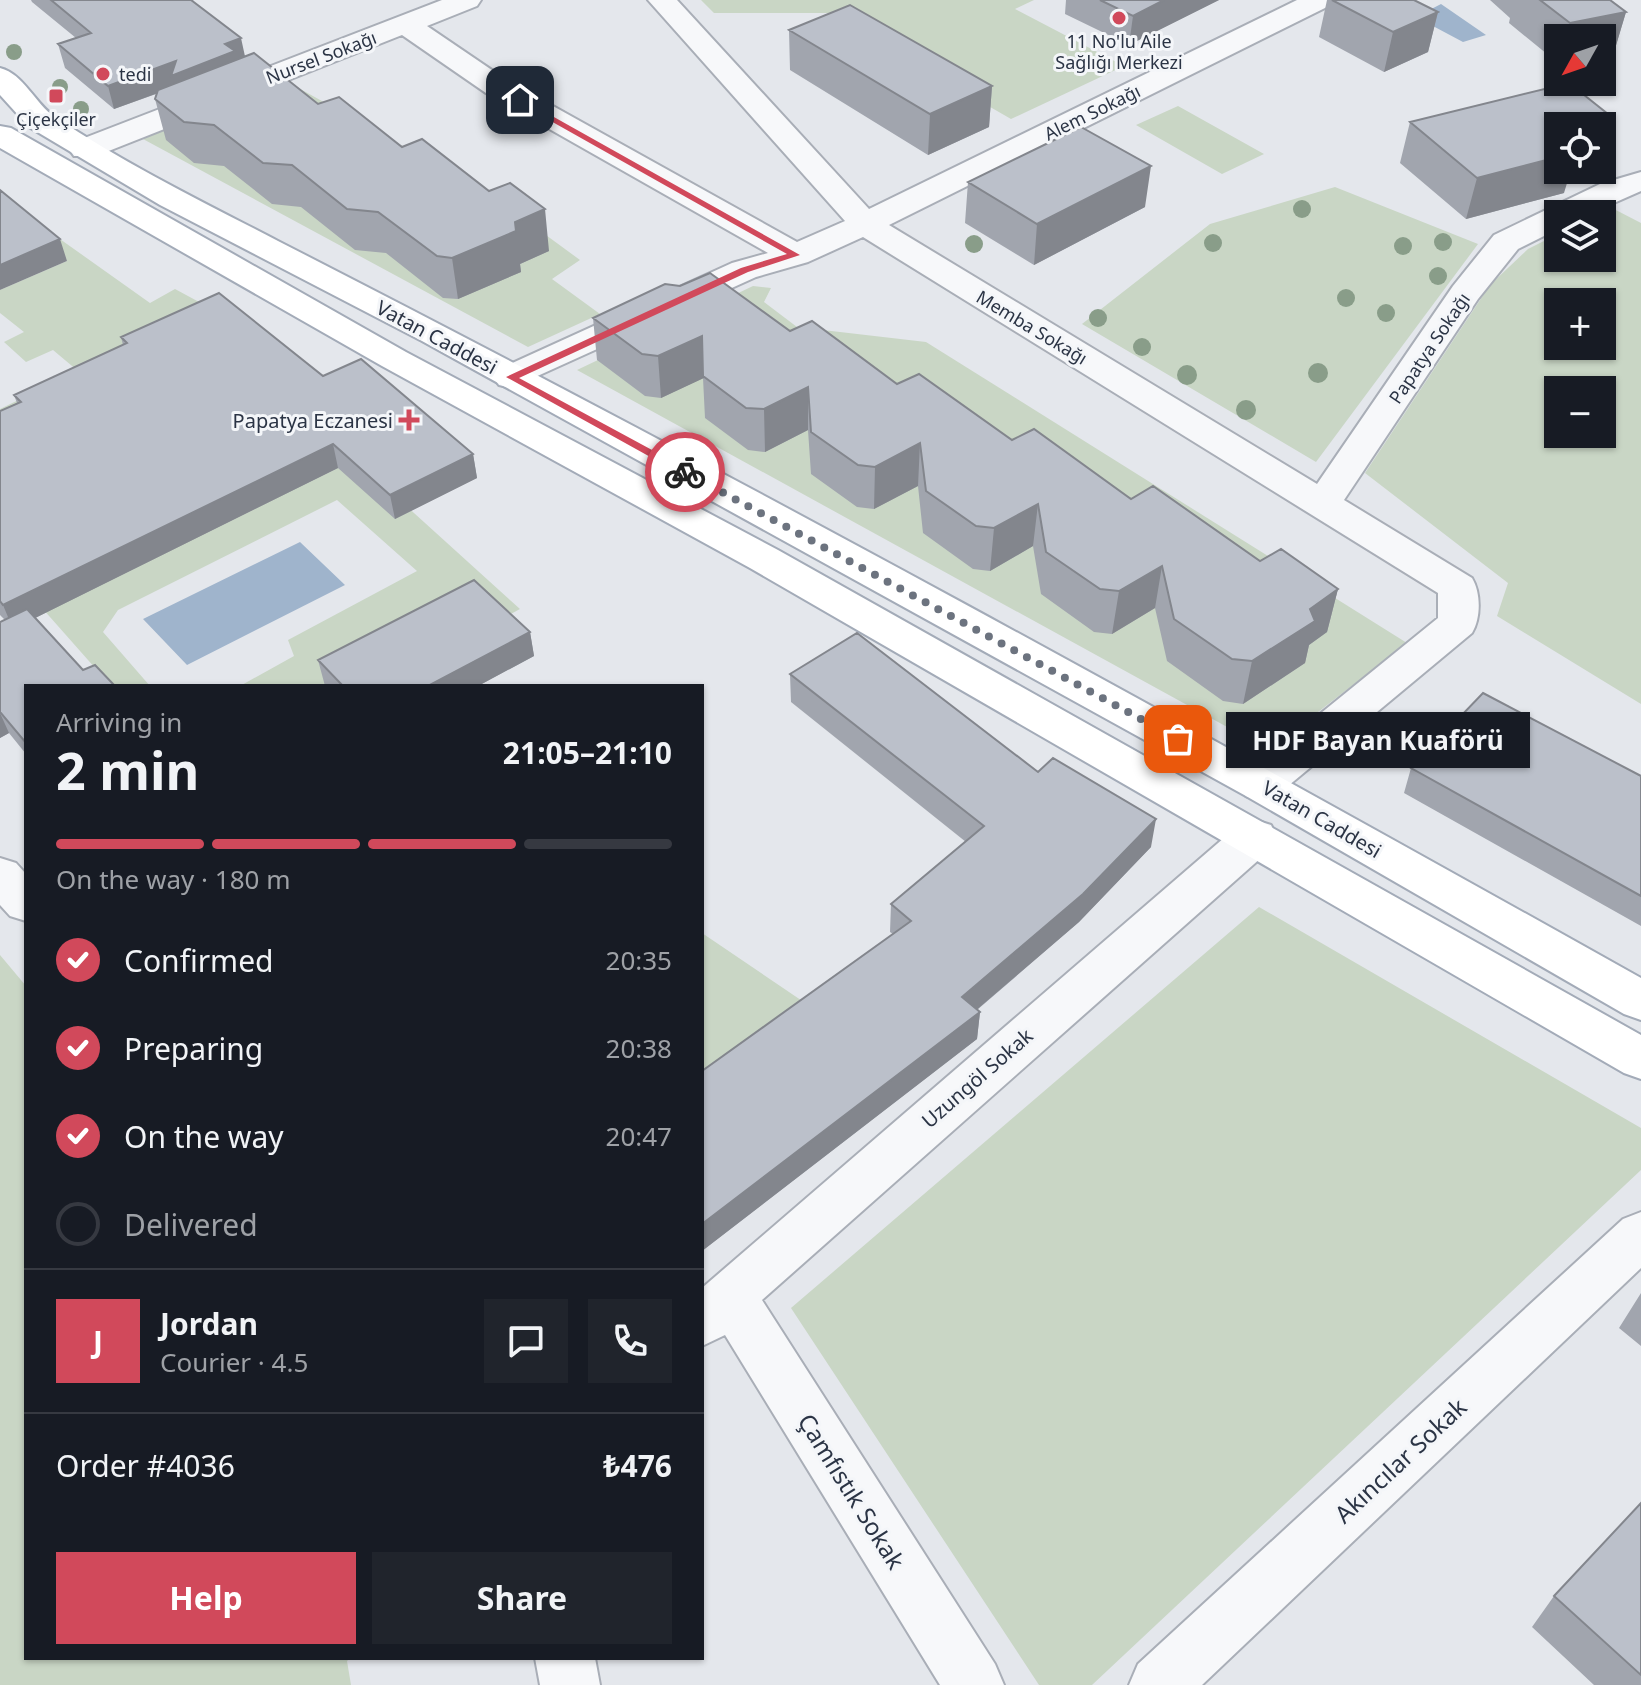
<!DOCTYPE html>
<html lang="en">
<head>
<meta charset="utf-8">
<style>
  :root { --surface:#171b24; --page:#20242c; --text:#f1f3f6; --muted:#9ea1a6; --line:#363941; --accent:#d1495b }
  body { margin:0; font-family:"Noto Sans",sans-serif; background:var(--page); color:var(--text); height:100vh; display:flex; flex-direction:column; font-size:30px; white-space:nowrap }
  * { box-sizing:border-box; margin:0 }
  p { font-size:26px; color:var(--muted) }
  .icon { flex:none; width:44px; height:44px; fill:none; stroke:currentColor; stroke-width:2; stroke-linecap:round; stroke-linejoin:round }
  .map { position:relative; flex:1; overflow:hidden }
  .drawer { position:absolute; left:24px; top:684px; width:680px; height:976px; display:flex; flex-direction:column; background:var(--surface); border-radius:0px; box-shadow:0 2px 6px #0004 }
  .drawer>* { flex:none }
  .needle { width:52px; rotate:230deg }
  .controls { position:absolute; left:1544px; top:24px; display:grid; gap:16px }
  .controls a { display:grid; place-items:center; width:72px; height:72px; border-radius:0px; background:var(--surface); box-shadow:0 2px 6px #0004; font-size:40px }
  .pin { position:absolute; display:grid; place-items:center; width:68px; height:68px; color:#fff; margin:-34px; border-radius:16px; box-shadow:0 4px 12px #0006 }
  .courier { position:absolute; display:grid; place-items:center; width:80px; height:80px; margin:-40px; border:6px solid #d1495b; border-radius:50%; background:#fff; color:#222; box-shadow:0 2px 10px #0007 }
  .bubble { position:absolute; height:56px; border-radius:0px; background:var(--surface); box-shadow:0 2px 6px #0004; font-size:26px; font-weight:700; line-height:56px; text-align:center }
  .overview em { font-style:normal; font-weight:700 }
  .overview div { display:flex; flex-direction:column-reverse }
  .overview { display:flex; align-items:center; justify-content:space-between; height:136px; padding:0 32px }
  h1 { font-size:52px; font-weight:700; line-height:60px }
  .bar { display:grid; grid-template-columns:repeat(4,1fr); gap:12px 8px; align-content:center; height:96px; padding:0 32px }
  .bar i { height:10px; border-radius:6px; background:var(--line) }
  .bar .current { background:var(--accent) }
  .bar p { grid-column:span 4 }
  .line { display:flex; align-items:center; gap:20px; padding:0 32px; border-top:2px solid var(--line) }
  .line div { flex:1 }
  .round { display:grid; place-items:center; flex:none; width:84px; height:84px; border-radius:0px; background:var(--page) }
  ol { padding:0 32px; list-style:none }
  li { display:flex; align-items:center; gap:24px; height:88px }
  li p { margin-inline-start:auto }
  li .icon { padding:8px; border-radius:50%; background:var(--accent); color:#fff; stroke-width:4 }
  li:last-child { color:var(--muted) }
  li i { width:44px; height:44px; border:4px solid var(--line); border-radius:50% }
  .cta { display:flex; gap:16px; margin-top:auto; padding:16px 32px }
  .cta a { flex:1; height:92px; border-radius:0px; background:var(--accent); color:#fff; font-size:32px; font-weight:700; line-height:92px; text-align:center }
  .cta a+a { background:var(--page); color:var(--text) }
  .map>svg:first-child { display:block }
  .green { fill:#c9d6c5; fill-rule:evenodd }
  .water { fill:#9fb4cc }
  .lines { fill:none; stroke-linecap:round; stroke-linejoin:round }
  .minor-casing { stroke:#a9aeb7; stroke-width:4 }
  .major-casing { stroke:#a3abb8; stroke-width:4 }
  .minor { fill:#f7f8fa; fill-rule:evenodd }
  .major { fill:#fff; fill-rule:evenodd }
  .tree { fill:#899d89 }
  .wall { fill:#a1a5ae }
  .shaded-wall { fill:#83868d }
  .building { fill:#bbc0ca; stroke:#83868d; stroke-width:2 }
  .route { fill:#d1495b }
  .done { stroke:#6c737f; stroke-width:8; stroke-dasharray:0 14.4 }
  .poi-dot { fill:#d1495b; stroke:#f4f6f9; stroke-width:3 }
  .labels { text-anchor:middle; dominant-baseline:central; stroke-width:6; stroke-linejoin:round; paint-order:stroke }
  .far-poi-label { font-size:18px; fill:#2b3445; stroke:#f4f6f9 }
  .far-street-label { font-size:18px; fill:#2b3445; stroke:#f4f6f9 }
  .street-label { font-size:20px; fill:#2b3445; stroke:#f4f6f9 }
  .poi-label { font-size:20px; fill:#2b3445; stroke:#f4f6f9; text-anchor:end }
  .near-street-label { font-size:24px; fill:#2b3445; stroke:#f4f6f9 }
</style>
</head>
<body>
<div class="map">
<svg width="1641" height="1685" viewBox="0 0 1641 1685">
  <rect width="100%" height="100%" fill="#e4e7ec"/>
  <path class="green" d="M701 0H1034L1015 9 1124 66 1011 119 827 13H714Z
    M286 81 494 197 580 260 552 279 600 314 528 347 143 139Z
    M1178 106 1264 154 1222 174 1136 125Z
    M1335 187 1478 244 1316 462 1082 324 1210 224Z
    M1610 207 1641 223V704L1497 616 1508 583 1365 473 1490 285 1528 249 1558 234V258H1602V214H1596ZM1558 302H1602V346H1558ZM1558 390H1602V434H1558Z
    M43 227 150 303 175 289 225 316 0 481V409L78 371 53 350 26 362 4 342 24 332 0 313V290L67 261Z
    M753 286 771 288 764 302 797 327 926 342 1407 643 1269 750 577 370Z
    M308 417 520 609 378 686H240L294 656 288 640 417 571 337 500 118 610 103 632 150 686H111L4 565Z
    M1259 907 1641 1128V1170L1092 1685H1039L791 1308Z
    M702 933 820 1013 702 1099Z
    M0 955 26 986V1658H350L347 1661 351 1685H0Z"/>
  <path class="water" d="M1441 4 1486 35 1463 42 1416 17Z
    M300 542 345 585 187 665 143 619Z"/>
  <g class="lines">
    <defs>
      <path id="minor" d="M442 0H481L477 6 427 26 508 81 797 242 845 221 648 0H677L869 209 1297 0H1333L1329 6 889 225 1317 484 1453 286 1494 235 1600 184 1641 172V191L1589 214H1558V229L1518 249 1478 299 1344 500 1472 578C1481 593 1481 618 1472 633L1276 796 1261 801 1246 796 1240 785 1246 774 1438 618V593L863 237 808 262 756 277 511 388 499 385 493 377 499 369 732 263 768 253 486 93 402 35 96 156H74L69 149 74 142Z
        M1255 820 1271 825 1277 837 1271 849 762 1300 995 1664 1004 1685H940L725 1335 702 1346V1288L1239 825Z
        M0 858 16 863 26 874V921L10 916 0 905Z
        M1641 1212V1268L1202 1685H1129L1138 1664 1623 1219Z
        M535 1658H595L600 1685H540Z"/>
      <path id="major" d="M0 68C24 74 35 104 55 117 125 164 203 202 278 241 738 476 1191 726 1641 978V1020L1624 1014 1246 796 422 341 160 205 29 127 0 95Z
        M0 126 11 128 406 352 778 550 1641 1035V1079L1624 1073 750 568 382 366 0 148Z"/>
    </defs>
    <use href="#minor" class="minor-casing"/>
    <use href="#major" class="major-casing"/>
    <use href="#minor" class="minor"/>
    <use href="#major" class="major"/>
  </g>
  <g class="tree">
    <circle cx="14" cy="52" r="8"/>
    <circle cx="60" cy="87" r="8"/>
    <circle cx="81" cy="109" r="8"/>
    <circle cx="1302" cy="209" r="9"/>
    <circle cx="1443" cy="242" r="9"/>
    <circle cx="1213" cy="243" r="9"/>
    <circle cx="974" cy="244" r="9"/>
    <circle cx="1403" cy="246" r="9"/>
    <circle cx="1438" cy="276" r="9"/>
    <circle cx="1346" cy="298" r="9"/>
    <circle cx="1386" cy="313" r="9"/>
    <circle cx="1098" cy="318" r="9"/>
    <circle cx="1142" cy="347" r="9"/>
    <circle cx="1318" cy="373" r="10"/>
    <circle cx="1187" cy="375" r="10"/>
    <circle cx="1246" cy="410" r="10"/>
  </g>
  <path class="wall" d="M31 0H194L192 1 245 56 318 104 402 147 549 251 520 264 521 272 458 299 443 298 386 253 355 250 301 207 272 204 224 166 194 163 166 140 155 99 156 94 114 109 65 68 58 44 76 38 32 2Z
    M1066 0H1219L1129 45 1065 14Z
    M1327 0H1414L1438 12 1428 52 1384 72 1319 37Z
    M1490 0H1610L1626 12 1614 52 1602 54V38H1558V63L1509 23 1510 18Z
    M789 30 992 86 989 127 928 155 790 70Z
    M1613 118 1602 153V126H1558L1564 193 1466 219 1400 163 1410 122Z
    M968 182 1145 207 1034 265 965 223Z
    M593 318 790 331 1260 561 1338 589 1327 632 1309 645 1305 663 1243 704 1223 701 1167 661 1155 608 1112 634 1094 632 1041 594 1033 546 990 571 973 569 923 533 918 486 874 509 857 507 811 474 808 430 765 452 748 450 705 418 703 378 661 398 645 396 597 360Z
    M121 337 323 376 473 454 477 478 395 519 338 468 35 618 83 670 115 686H26V754L9 733 0 738V622L5 620 0 615V411L17 403 14 395 123 345Z
    M530 632 534 656 478 686H325L318 660Z
    M790 674 1038 772 1151 847 1079 922 977 1010 980 1012 977 1039 702 1251V1071L893 934 890 932 891 904 966 842 791 702Z
    M1411 768 1641 776V926L1404 793Z
    M1641 1293V1346L1619 1328Z
    M1641 1503V1685H1594L1532 1627 1554 1596Z"/>
  <path class="shaded-wall" d="M1164 0H1219L1129 45 1133 16Z
    M1438 12 1428 52 1384 72 1393 32Z
    M1626 12 1614 52 1602 54V38H1566L1570 23Z
    M241 38 246 61 114 109 108 86Z
    M992 86 989 127 928 155 930 114Z
    M1613 118 1602 153V126H1579Z
    M1558 131V170H1571L1564 193 1466 219 1477 178 1551 133Z
    M1151 166 1145 207 1034 265 1037 224Z
    M545 209 549 251 520 264 521 272 458 299 452 258 515 222Z
    M60 239 67 261 0 290V265Z
    M702 336 704 378 661 398 658 356Z
    M808 387V430L765 452 764 409Z
    M920 443 918 486 874 509 875 467Z
    M333 444 338 468 13 629 3 605Z
    M473 454 477 478 395 519 390 495Z
    M1038 504 1033 546 990 571 994 528Z
    M1162 566 1155 608 1112 634 1119 591Z
    M1338 589 1327 632 1309 645 1305 663 1243 704 1252 661 1310 609Z
    M530 632 534 656 478 686H428Z
    M0 713 9 733 0 738Z
    M1156 819 1151 847 1079 922 960 1024 962 997Z
    M980 1012 977 1039 702 1251V1224Z"/>
  <path class="building" d="M51 0H191L241 38 225 44 235 51 171 76 176 61 108 86 58 44 91 33Z
    M1100 0H1164L1133 16Z
    M1332 0H1414L1438 12 1393 32Z
    M1540 0H1610L1626 12 1570 23Z
    M850 5 992 86 930 114 789 30Z
    M254 53 318 104 339 97 402 147 422 139 489 191 510 183 545 209 515 222 516 231 452 258 437 256 378 212 347 209 292 165 263 163 214 125 184 122 155 99 158 90Z
    M1569 83 1613 118 1579 126H1558V131L1551 133 1558 138V157L1477 178 1410 122Z
    M1081 127 1151 166 1037 224 968 182Z
    M0 190 60 239 0 265Z
    M710 273 790 331 812 321 897 384 919 374 1012 440 1034 429 1131 499 1153 486 1260 561 1281 549 1338 589 1310 609 1315 621 1252 661 1232 659 1174 619 1162 566 1119 591 1100 589 1046 552 1038 504 994 528 976 526 926 491 920 443 875 467 858 465 811 432 808 387 764 409 746 408 703 376 702 336 658 356 642 354 593 318 665 284 680 286Z
    M219 293 323 376 361 359 473 454 390 495 333 444 3 605 0 601V411L21 402 14 395 127 343 121 337Z
    M474 580 530 632 428 686H343L318 660Z
    M27 609 83 670 95 665 115 686H26V743L0 712V622Z
    M857 633 1038 772 1053 758 1156 819 1083 894 962 997 980 1012 702 1224V1071L911 921 891 904 984 826 790 674Z
    M1483 693 1641 776V896L1411 768Z
    M1641 1503V1675L1554 1596Z"/>
  <path class="route" d="M520 98 800 255 748 272 519 378 689 470V474H681L506 377 741 268 787 254 517 102Z"/>
  <g class="lines">
    <path class="done" d="M685 472 1178 739"/>
  </g>
  <g class="poi-dot">
    <circle cx="1119" cy="18" r="8"/>
    <circle cx="103" cy="74" r="8"/>
    <rect x="48" y="88" width="16" height="16" rx="4"/>
    <path d="M405 408h8v8h8v8h-8v8h-8v-8h-8v-8h8z"/>
  </g>
  <g class="labels">
    <g class="far-poi-label">
      <text x="1119" y="41">11 No'lu Aile<tspan x="1119" dy="21">Sağlığı Merkezi</tspan></text>
      <text x="119" y="74" text-anchor="start">tedi</text>
      <text x="56" y="119">Çiçekçiler</text>
    </g>
    <g class="far-street-label">
      <text transform="translate(321 57) rotate(-21)">Nursel Sokağı</text>
      <text transform="translate(1092 112) rotate(-26)">Alem Sokağı</text>
      <text transform="translate(1032 327) rotate(31)">Memba Sokağı</text>
      <text transform="translate(1429 348) rotate(-56)">Papatya Sokağı</text>
    </g>
    <g class="street-label">
      <text transform="translate(437 337) rotate(28)">Vatan Caddesi</text>
      <text transform="translate(1322 819) rotate(30)">Vatan Caddesi</text>
      <text transform="translate(977 1078) rotate(-41)">Uzungöl Sokak</text>
    </g>
    <g class="poi-label">
      <text x="393" y="420">Papatya Eczanesi</text>
    </g>
    <g class="near-street-label">
      <text transform="translate(1400 1460) rotate(-43)">Akıncılar Sokak</text>
      <text transform="translate(852 1491) rotate(58)">Çamfıstık Sokak</text>
    </g>
  </g>
</svg>
<div class="controls">
<a><svg class="needle" viewBox="-14 -14 28 28"><path d="M0-13l5 13h-10z" fill="#e53935"/><path d="M0 13l5-13h-10z" fill="#9ea1a6"/></svg></a>
<a><svg class="icon" aria-label="locate" viewBox="0 0 24 24"><circle cx="12" cy="12" r="6"/><path d="M12 2v4M12 18v4M2 12h4M18 12h4"/></svg></a>
<a><svg class="icon" aria-label="layers" viewBox="0 0 24 24"><path d="M12 4l9 5-9 5-9-5zM3 14l9 5 9-5"/></svg></a>
<a>+</a>
<a>−</a>
</div>
<div class="pin" style="left:1178px;top:739px;background:#ea580c"><svg class="icon" aria-label="bag" viewBox="0 0 24 24"><path d="M5 8h14l-1 12H6zM9 8a3 3 0 0 1 6 0"/></svg></div>
<div class="pin" style="left:520px;top:100px;background:#1f2937"><svg class="icon" aria-label="home" viewBox="0 0 24 24"><path d="M3 11l9-7 9 7M6 9v11h12V9"/></svg></div>
<div class="courier" style="left:685px;top:472px"><svg class="icon" aria-label="bike" viewBox="0 0 24 24"><circle cx="6" cy="16" r="4"/><circle cx="18" cy="16" r="4"/><path d="M6 16l4-8h5l3 8M10 8l3 8H6M13 5h3"/></svg></div>
<div class="bubble" style="left:1226px;top:712px;width:304px">HDF Bayan Kuaförü</div>
<section class="drawer">
<div class="overview"><div><h1>2 min</h1><p>Arriving in</p></div><em>21:05–21:10</em></div>
<div class="bar"><i class="current"></i><i class="current"></i><i class="current"></i><i></i><p>On the way · 180 m</p></div>
<ol>
<li><svg class="icon" aria-label="check" viewBox="0 0 24 24"><path d="M5 12l5 5 9-10"/></svg>Confirmed<p>20:35</p></li>
<li><svg class="icon" aria-label="check" viewBox="0 0 24 24"><path d="M5 12l5 5 9-10"/></svg>Preparing<p>20:38</p></li>
<li><svg class="icon" aria-label="check" viewBox="0 0 24 24"><path d="M5 12l5 5 9-10"/></svg>On the way<p>20:47</p></li>
<li><i></i>Delivered</li>
</ol>
<div class="line" style="height:144px"><b class="round" style="background:var(--accent);color:#fff">J</b><div><b>Jordan</b><p>Courier · 4.5</p></div><a class="round"><svg class="icon" aria-label="chat" viewBox="0 0 24 24"><path d="M4 5h16v11H9l-5 4z"/></svg></a><a class="round"><svg class="icon" aria-label="phone" viewBox="0 0 24 24"><path d="M5 4h4l2 5-3 2q2 4 5 5l2-3 5 2v4C11 20 4 13 5 4z"/></svg></a></div>
<div class="line" style="height:104px"><div>Order #4036</div><b>₺476</b></div>
<div class="cta"><a>Help</a><a>Share</a></div>
</section>
</div>
</body>
</html>
